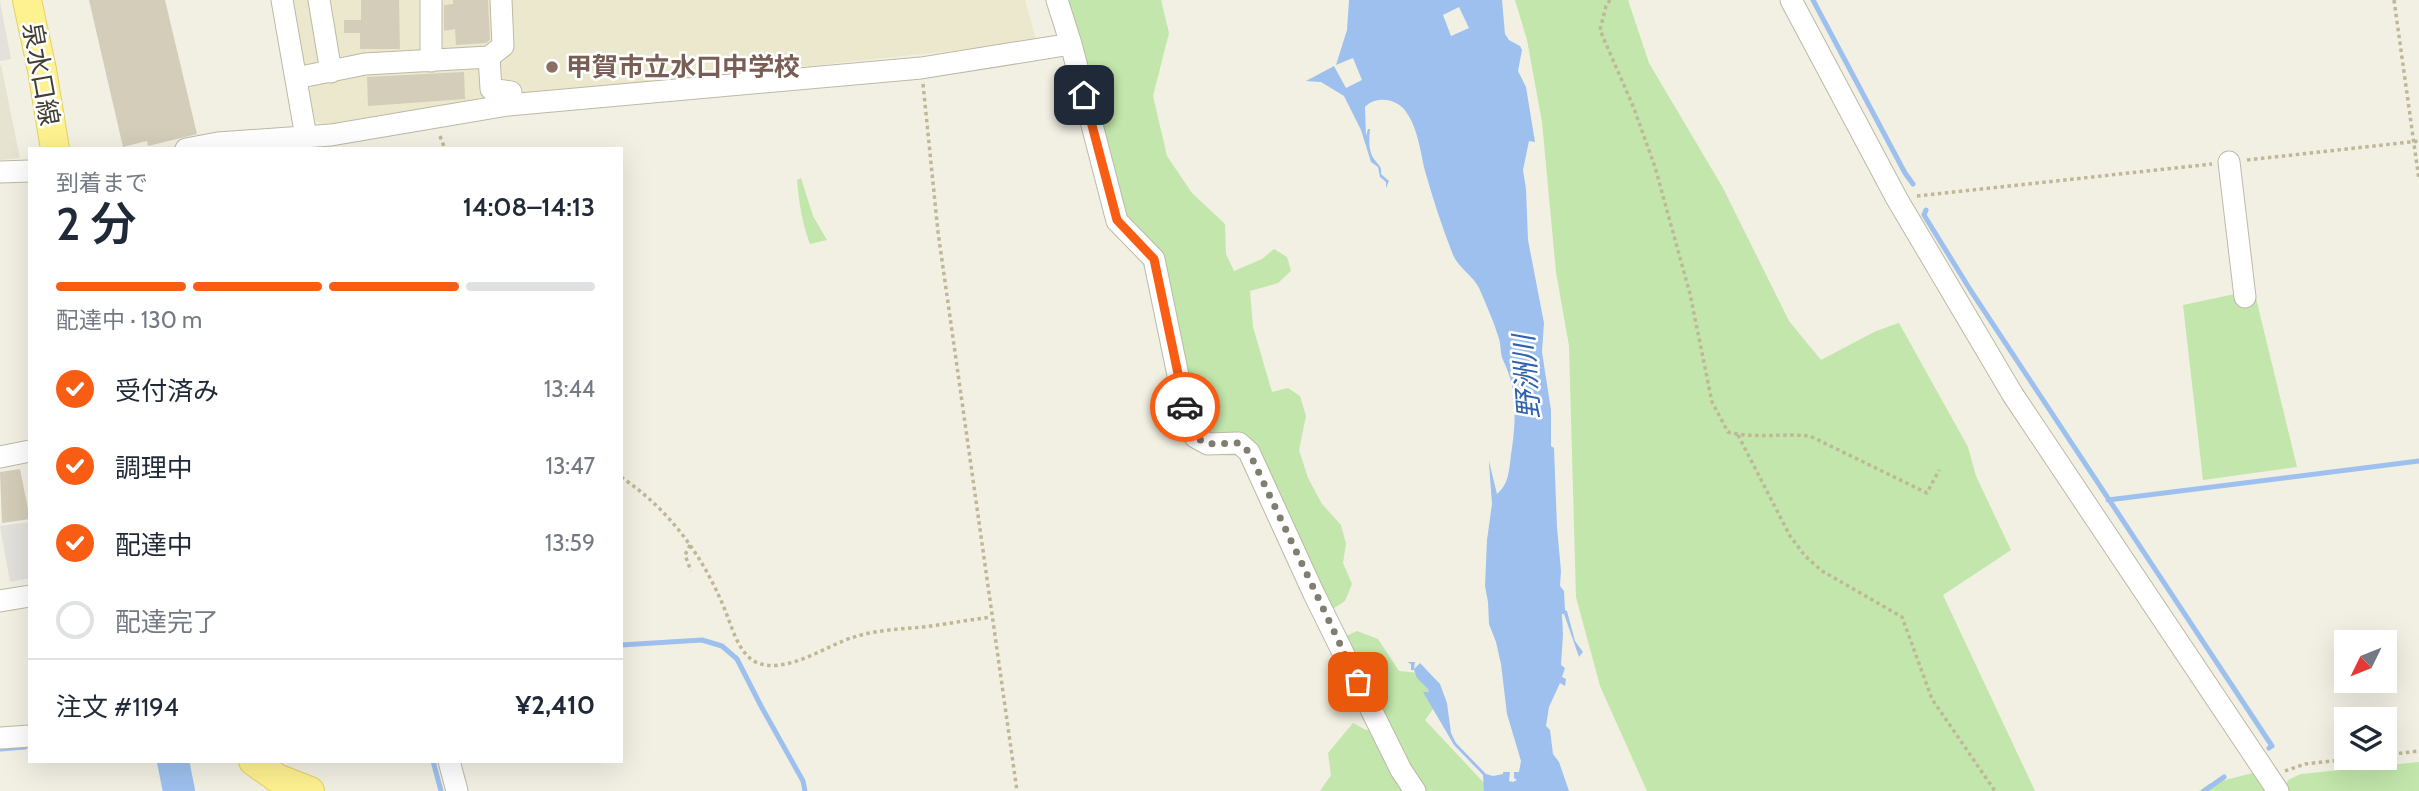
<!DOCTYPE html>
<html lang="ja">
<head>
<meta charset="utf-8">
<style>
  :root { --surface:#fff; --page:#f2f2f3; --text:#1f2937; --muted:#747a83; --line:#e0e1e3; --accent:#f95d13 }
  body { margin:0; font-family:Cabin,"Noto Sans JP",sans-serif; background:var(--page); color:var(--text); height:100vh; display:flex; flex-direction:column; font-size:26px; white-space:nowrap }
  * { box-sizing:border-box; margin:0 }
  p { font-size:23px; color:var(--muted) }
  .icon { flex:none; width:38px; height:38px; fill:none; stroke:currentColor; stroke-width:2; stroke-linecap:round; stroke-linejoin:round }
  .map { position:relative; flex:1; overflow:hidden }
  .side { position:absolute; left:28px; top:147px; width:595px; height:616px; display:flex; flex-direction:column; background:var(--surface); border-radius:0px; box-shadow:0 7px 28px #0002 }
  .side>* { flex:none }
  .needle { width:46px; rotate:227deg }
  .controls { position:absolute; left:2334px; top:630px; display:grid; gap:14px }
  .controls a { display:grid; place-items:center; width:63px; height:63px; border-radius:0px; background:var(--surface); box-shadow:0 7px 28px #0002; font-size:35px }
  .pin { position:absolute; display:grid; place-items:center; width:60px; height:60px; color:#fff; margin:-30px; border-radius:14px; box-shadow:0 4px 10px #0006 }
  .courier { position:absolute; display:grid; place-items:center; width:70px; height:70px; margin:-35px; border:5px solid #f95d13; border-radius:50%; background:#fff; color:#222; box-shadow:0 2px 9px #0007 }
  .summary em { font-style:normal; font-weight:600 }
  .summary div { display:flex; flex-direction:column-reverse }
  .summary { display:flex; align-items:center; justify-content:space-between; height:119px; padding:0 28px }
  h1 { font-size:46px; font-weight:600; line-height:52px }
  .bar { display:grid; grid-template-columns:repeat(4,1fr); gap:10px 7px; align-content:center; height:84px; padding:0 28px }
  .bar i { height:9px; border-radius:5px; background:var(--line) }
  .bar .active { background:var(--accent) }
  .bar p { grid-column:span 4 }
  .line { display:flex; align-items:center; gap:18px; padding:0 28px; border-top:2px solid var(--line) }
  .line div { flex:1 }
  ol { padding:0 28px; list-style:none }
  li { display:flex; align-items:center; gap:21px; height:77px }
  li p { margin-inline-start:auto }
  li .icon { padding:7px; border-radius:50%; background:var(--accent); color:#fff; stroke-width:4 }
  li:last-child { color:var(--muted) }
  li i { width:38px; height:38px; border:4px solid var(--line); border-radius:50% }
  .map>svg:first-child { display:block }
  .residential { fill:#e6e3d1 }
  .education { fill:#ebe8cd }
  .green { fill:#c2e6ab }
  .parking { fill:#e2e1dc }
  .water { fill:#9ec0ef; fill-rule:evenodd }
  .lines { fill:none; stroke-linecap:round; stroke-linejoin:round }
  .stream { stroke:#9ec0ef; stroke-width:5 }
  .river { stroke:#9ec0ef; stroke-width:32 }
  .building { fill:#d3cdb9 }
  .minor-casing { stroke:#bdb9a6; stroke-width:23 }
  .major-casing { stroke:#e3d260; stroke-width:30 }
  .path { stroke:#bfb797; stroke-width:3.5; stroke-dasharray:3.5 3.5; stroke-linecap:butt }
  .minor { stroke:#fff; stroke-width:21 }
  .major { stroke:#fef190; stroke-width:28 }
  .done { stroke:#807e71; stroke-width:7; stroke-dasharray:0 12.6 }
  .route { stroke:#f95d13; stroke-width:9 }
  .education-dot { fill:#8d6e63; stroke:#fff; stroke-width:2.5 }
  .labels { text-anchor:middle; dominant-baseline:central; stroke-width:5; stroke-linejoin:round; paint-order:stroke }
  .education-label { font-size:26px; font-weight:bold; fill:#785e54; stroke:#fff; text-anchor:start }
  .street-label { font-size:26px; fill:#434033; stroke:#fff }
  .water-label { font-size:28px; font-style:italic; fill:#2e62ae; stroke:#fff }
</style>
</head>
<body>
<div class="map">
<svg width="2419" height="791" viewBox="0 0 2419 791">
  <rect width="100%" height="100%" fill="#f2f0e3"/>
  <path class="residential" d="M0 65H1L20 158 0 160Z"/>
  <path class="education" d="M290 0H1025L1037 42 478 101 326 126 312 119Z"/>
  <path class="green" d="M1052 0H1161L1169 33 1153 96 1167 156 1192 193 1225 224 1226 254 1234 271 1262 259 1274 249 1287 257 1291 271 1278 283 1250 291 1253 327 1272 392 1288 388 1300 396 1306 416 1299 450 1308 478 1322 504 1341 525 1346 544 1343 563 1352 584 1345 601 1331 610 1249 456 1215 455 1196 449 1142 259 1125 245 1109 177Z
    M1515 0H1628L1649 63 1723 188 1789 321 1821 360 1876 331 1899 323 1968 447 1976 476 2011 550 1943 595 2035 791H1647L1600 686 1576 597 1569 346 1556 272 1542 122 1527 40Z
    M801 178 813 216 827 240 810 244C802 223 799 202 797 180Z
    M2254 290 2297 467 2203 480 2183 305Z
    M1357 631 1378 639 1399 671 1419 673 1438 702 1425 720 1485 784V791H1320L1331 775 1328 753 1353 723 1366 730 1373 729 1340 639Z
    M2419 762V791H2283L2288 780 2301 774Z
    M2257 772 2270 791H2199L2209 784Z"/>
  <path class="parking" d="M0 2 11 59 0 61Z
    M30 522V578L10 582 0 526Z"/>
  <path class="water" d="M1349 0H1502L1505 34 1509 40 1520 46 1522 50 1518 71 1526 87 1535 142 1529 141 1523 170 1526 189 1528 240 1544 323 1542 352 1551 410V446L1554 448 1557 527 1561 571 1560 586 1564 591 1565 610 1567 611 1575 641 1583 652 1579 657 1564 614H1562L1563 635 1561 665 1565 668 1562 677 1566 679 1565 686 1560 683 1549 707 1546 726 1550 730 1553 754 1559 762 1569 791H1484L1483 775 1454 745 1423 692H1429L1428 689 1417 678 1414 670H1411V664L1407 662H1415L1414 669 1420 663 1440 684 1447 703 1451 733 1456 743 1486 774 1493 776 1503 774V772H1510L1509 781 1513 782 1517 780 1514 778V772H1519L1521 761 1507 714 1501 664 1496 642 1489 624 1488 602 1485 586 1487 540 1492 504 1489 464V461L1497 494C1509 484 1509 470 1511 455 1516 423 1518 389 1503 360 1500 353 1501 345 1499 339 1494 322 1486 304 1479 288 1473 276 1459 268 1453 255 1442 227 1433 199 1425 171 1420 150 1418 127 1404 109 1394 98 1375 96 1365 107L1366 136 1368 129H1370C1369 138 1368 150 1374 159 1379 166 1382 166 1381 174L1389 181 1386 188V182L1380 177 1378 167 1371 162 1361 130 1344 96 1321 82 1306 81 1334 66 1346 88 1362 80 1353 58 1336 65 1347 30ZM1459 7 1469 28 1451 36 1443 15Z"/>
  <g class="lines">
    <path class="stream" d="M1813 0 1905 173 1913 184
      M1926 210 1924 215 1971 291 2272 746 2269 748
      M2108 500 2419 461
      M621 645 702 640 722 646 737 659 761 706 803 781 805 791
      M0 749 25 747
      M433 761 441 791
      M2204 791 2224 777"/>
    <path class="river" d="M173 761 179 791"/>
  </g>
  <path class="building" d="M89 0H165L197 134 148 146 147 141 123 147Z
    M361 0H399L400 49H360V33H344V20H361Z
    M453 0H488L490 40 486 43 456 45 455 29 444 31V5L453 4Z
    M464 72 465 99 368 106 367 77Z
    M20 469 30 519 2 523 0 472Z"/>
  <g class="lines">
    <defs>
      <path id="minor" d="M282 0 306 137
        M319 0 331 72
        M1057 0 1071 44 1117 221 1154 259 1186 414 1195 437 1208 444 1239 443 1249 452 1314 594 1401 770 1415 791
        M1791 0 1897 199 2013 395 2278 791
        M489 57 491 89 511 92
        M431 61V0
        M296 78 365 64 489 57 503 46 501 0
        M186 149 218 143 331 135 508 105 921 68 1071 44
        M2229 162 2245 297
        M0 172 30 171
        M0 457 30 451
        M0 601 30 596
        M0 738 30 736
        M449 761 457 791"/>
      <path id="major" d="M27 0 42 70 55 149
        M253 761 277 778 310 791"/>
    </defs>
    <use href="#minor" class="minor-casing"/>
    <use href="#major" class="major-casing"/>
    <path class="path" d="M1610 0 1606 6 1600 30 1633 106 1655 167 1690 294 1712 402 1728 432C1754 439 1784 433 1810 436L1927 493 1939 470
      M2394 0 2419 180
      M923 84 938 232 1017 791
      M440 136 445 149
      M2247 160 2419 141
      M1917 196 2212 164
      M1738 435 1790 536 1805 556 1822 571 1902 617 1932 699 1995 791
      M621 477C670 510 703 556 725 610 732 627 739 656 758 663 788 674 827 645 854 637 876 630 900 629 923 627 946 624 969 620 991 617
      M690 545 685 555 691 571
      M2385 755 2419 751
      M2285 771 2305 764 2359 758"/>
    <use href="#minor" class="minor"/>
    <use href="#major" class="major"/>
  </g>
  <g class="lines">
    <path class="done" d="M1185 407 1195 437 1208 444 1239 443 1249 452 1358 682"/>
    <path class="route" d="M1084 95 1117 220 1154 259 1185 407"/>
  </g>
  <circle class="education-dot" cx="552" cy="67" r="7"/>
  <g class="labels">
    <g class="education-label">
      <text x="566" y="67">甲賀市立水口中学校</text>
    </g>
    <g class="street-label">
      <text transform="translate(41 74) rotate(80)">泉水口線</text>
    </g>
    <g class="water-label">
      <text transform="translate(1526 377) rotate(-94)">野洲川</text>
    </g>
  </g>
</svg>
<div class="controls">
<a><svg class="needle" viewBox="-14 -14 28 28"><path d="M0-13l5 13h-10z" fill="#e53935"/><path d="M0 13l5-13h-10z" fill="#747a83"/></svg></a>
<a><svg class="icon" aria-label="layers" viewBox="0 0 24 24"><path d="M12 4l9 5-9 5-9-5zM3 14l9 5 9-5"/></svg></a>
</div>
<div class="pin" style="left:1358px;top:682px;background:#ea580c"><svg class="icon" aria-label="bag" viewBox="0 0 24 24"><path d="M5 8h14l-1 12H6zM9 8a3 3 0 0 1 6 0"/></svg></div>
<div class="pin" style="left:1084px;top:95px;background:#1f2937"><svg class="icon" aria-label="home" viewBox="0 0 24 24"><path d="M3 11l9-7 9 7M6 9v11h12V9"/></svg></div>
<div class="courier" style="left:1185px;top:407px"><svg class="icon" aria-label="car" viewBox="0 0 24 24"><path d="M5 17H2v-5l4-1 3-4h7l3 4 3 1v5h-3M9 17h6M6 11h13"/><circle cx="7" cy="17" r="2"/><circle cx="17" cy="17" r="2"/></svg></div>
<section class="side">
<div class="summary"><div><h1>2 分</h1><p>到着まで</p></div><em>14:08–14:13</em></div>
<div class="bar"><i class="active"></i><i class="active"></i><i class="active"></i><i></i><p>配達中 · 130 m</p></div>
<ol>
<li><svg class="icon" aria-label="check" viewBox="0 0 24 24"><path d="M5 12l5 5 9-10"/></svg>受付済み<p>13:44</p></li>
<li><svg class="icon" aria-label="check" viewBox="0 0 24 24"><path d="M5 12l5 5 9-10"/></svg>調理中<p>13:47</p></li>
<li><svg class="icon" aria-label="check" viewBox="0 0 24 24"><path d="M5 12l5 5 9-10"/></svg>配達中<p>13:59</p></li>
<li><i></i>配達完了</li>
</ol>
<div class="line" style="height:91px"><div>注文 #1194</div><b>¥2,410</b></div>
</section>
</div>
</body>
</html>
